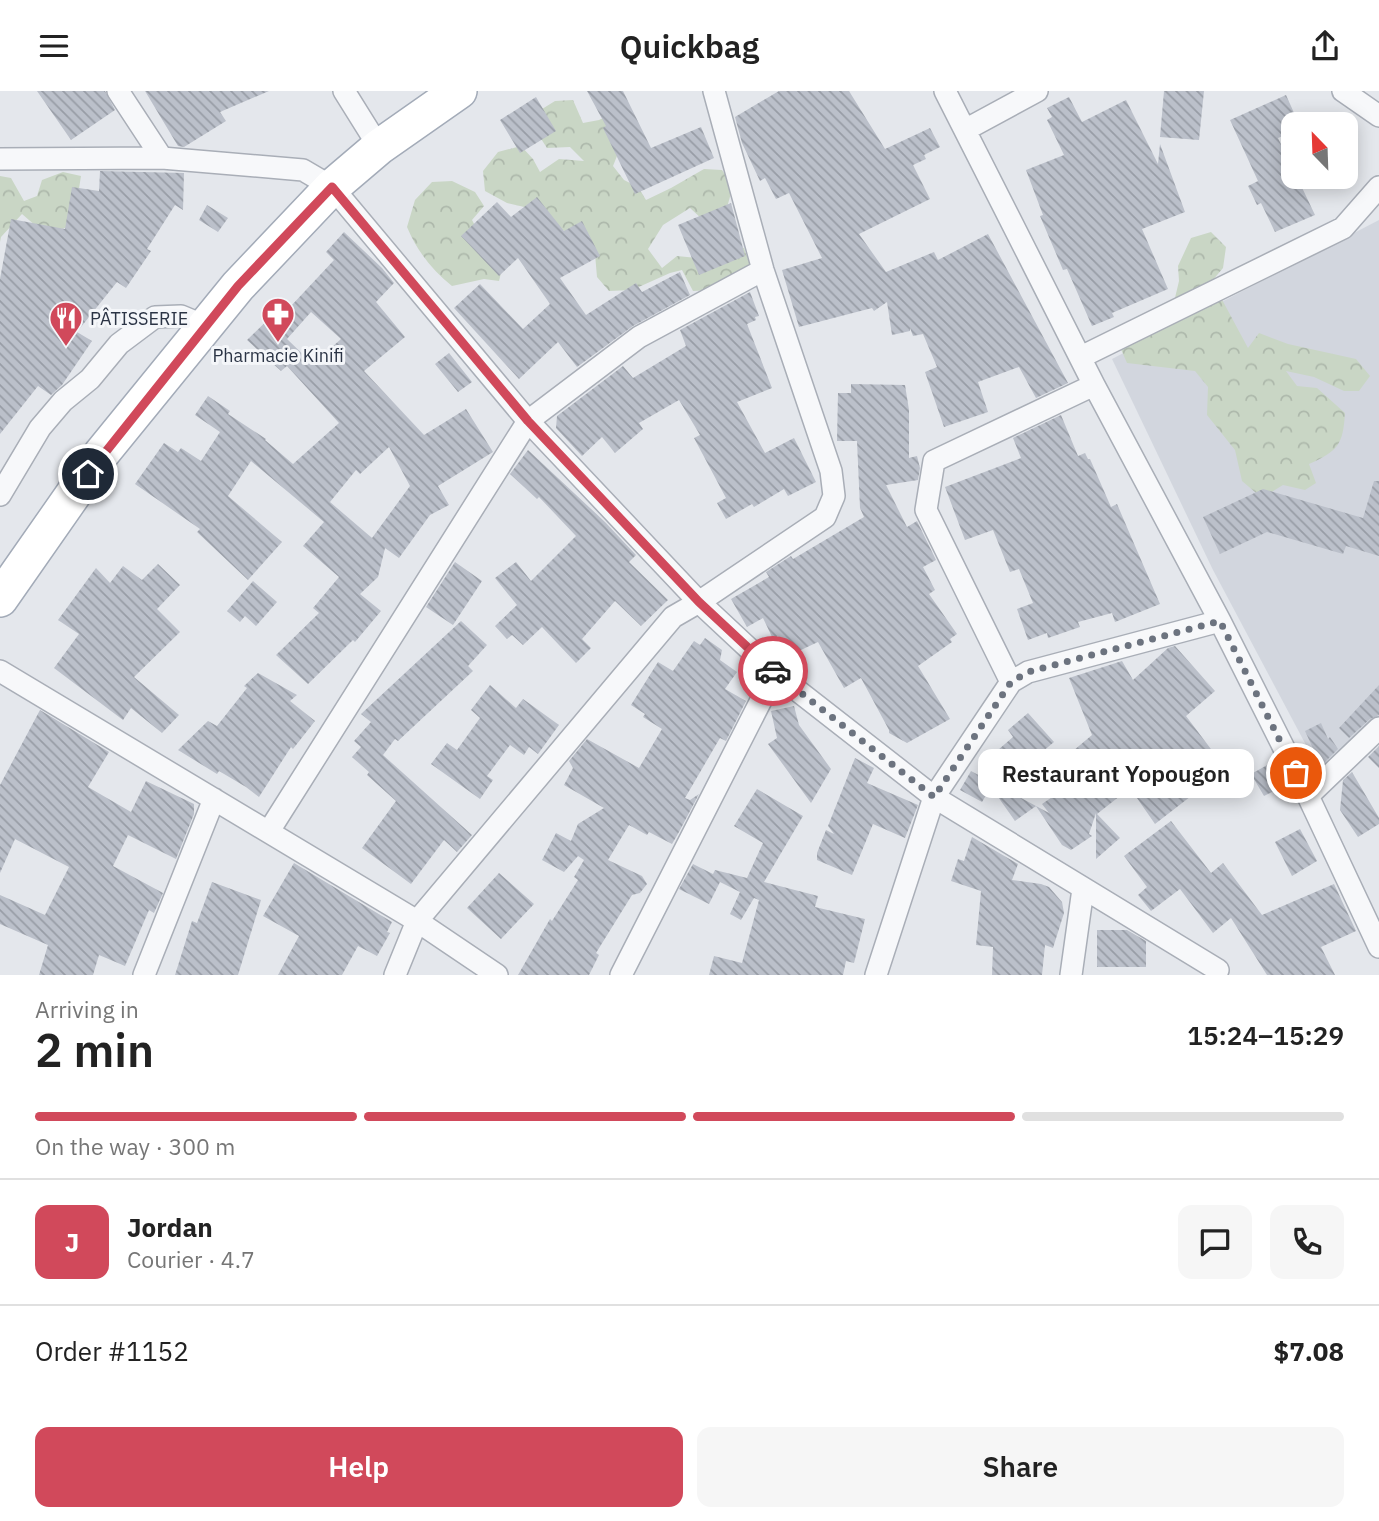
<!DOCTYPE html>
<html lang="en">
<head>
<meta charset="utf-8">
<style>
  :root { --surface:#fff; --page:#f6f6f6; --text:#222; --muted:#767676; --line:#e0e0e0; --accent:#d1495b }
  body { margin:0; font-family:"IBM Plex Sans",sans-serif; background:var(--page); color:var(--text); height:100vh; display:flex; flex-direction:column; font-size:26px; white-space:nowrap }
  * { box-sizing:border-box; margin:0 }
  p { font-size:23px; color:var(--muted) }
  .icon { flex:none; width:38px; height:38px; fill:none; stroke:currentColor; stroke-width:2; stroke-linecap:round; stroke-linejoin:round }
  .map { position:relative; height:884px; overflow:hidden }
  .details { display:flex; flex-direction:column; background:var(--surface); flex:1 }
  .details>* { flex:none }
  .needle { width:46px; rotate:337deg }
  .fabs { position:absolute; left:1281px; top:21px; display:grid; gap:14px }
  .fabs a { display:grid; place-items:center; width:77px; height:77px; border-radius:14px; background:var(--surface); box-shadow:0 4px 18px #0003; font-size:35px }
  .pin { position:absolute; display:grid; place-items:center; width:60px; height:60px; color:#fff; margin:-30px; border:4px solid #fff; border-radius:50%; box-shadow:0 2px 7px #0007 }
  .courier { position:absolute; display:grid; place-items:center; width:70px; height:70px; margin:-35px; border:5px solid #d1495b; border-radius:50%; background:#fff; color:#222; box-shadow:0 2px 9px #0007 }
  .bubble { position:absolute; height:49px; border-radius:14px; background:var(--surface); box-shadow:0 4px 18px #0003; font-size:23px; font-weight:600; line-height:49px; text-align:center }
  .overview em { font-style:normal; font-weight:600 }
  .overview div { display:flex; flex-direction:column-reverse }
  .overview { display:flex; align-items:center; justify-content:space-between; height:119px; padding:0 35px }
  h1 { font-size:46px; font-weight:600; line-height:52px }
  .bar { display:grid; grid-template-columns:repeat(4,1fr); gap:10px 7px; align-content:center; height:84px; padding:0 35px }
  .bar i { height:9px; border-radius:5px; background:var(--line) }
  .bar .current { background:var(--accent) }
  .bar p { grid-column:span 4 }
  .line { display:flex; align-items:center; gap:18px; padding:0 35px; border-top:2px solid var(--line) }
  .line div { flex:1 }
  .round { display:grid; place-items:center; flex:none; width:74px; height:74px; border-radius:14px; background:var(--page) }
  .cta { display:flex; gap:14px; margin-top:auto; padding:14px 35px }
  .cta a { flex:1; height:80px; border-radius:14px; background:var(--accent); color:#fff; font-size:28px; font-weight:600; line-height:80px; text-align:center }
  .cta a+a { background:var(--page); color:var(--text) }
  header { display:flex; justify-content:space-between; align-items:center; height:91px; padding:0 35px; background:var(--surface); font-size:32px; font-weight:600 }
  .map>svg:first-child { display:block }
  .built { fill:#d2d6de }
  .forest { fill:url(#forest-crowns) }
  .building { fill:url(#building-back-hatch); fill-rule:evenodd }
  .lines { fill:none; stroke-linecap:round; stroke-linejoin:round }
  .minor-casing { stroke:#a9aeb7; stroke-width:24 }
  .primary-casing { stroke:#a3abb8; stroke-width:38 }
  .minor { stroke:#f7f8fa; stroke-width:21 }
  .primary { stroke:#fff; stroke-width:35 }
  .done { stroke:#6c737f; stroke-width:7; stroke-dasharray:0 12.6 }
  .route { stroke:#d1495b; stroke-width:9 }
  .labels { text-anchor:middle; dominant-baseline:central; stroke-width:6; stroke-linejoin:round; paint-order:stroke }
  .poi-label { font-size:18px; fill:#2b3445; stroke:#f4f6f9; text-anchor:start }
</style>
</head>
<body>
<header><svg class="icon" aria-label="menu" viewBox="0 0 24 24"><path d="M4 6h16M4 12h16M4 18h16"/></svg>Quickbag<svg class="icon" aria-label="share" viewBox="0 0 24 24"><path d="M12 15V3M7 8l5-5 5 5M5 13v7h14v-7"/></svg></header>
<div class="map">
<svg width="1379" height="884" viewBox="0 0 1379 884">
  <defs>
    <pattern id="forest-crowns" width="20" height="18" patternUnits="userSpaceOnUse" patternTransform="scale(1.75)"><rect width="20" height="18" fill="#c9d6c5"/><path d="M2 6a3 3 0 1 1 6 0M12 15a3 3 0 1 1 6 0" fill="none" stroke="#adb8ab"/></pattern>
    <pattern id="building-back-hatch" width="6" height="6" patternUnits="userSpaceOnUse" patternTransform="scale(1.75)"><rect width="6" height="6" fill="#bbc0ca"/><path d="M-1 5l2 2M0 0l6 6M5-1l2 2" fill="none" stroke="#989da6"/></pattern>
  </defs>
  <rect width="100%" height="100%" fill="#e4e7ec"/>
  <path class="built" d="M1379 129V629L1323 686 1213 479 1112 268Z"/>
  <path class="forest" d="M573 9 583 32 599 29 609 24 619 60 613 75 624 89 638 96 646 109 671 97 704 78 722 79 733 95 726 120 702 128 690 117 663 134 648 158 662 177 677 165 697 167 729 156 744 157 750 174 712 199 693 200 682 179 670 182 632 199 609 200 597 186 595 163 578 148 551 132 533 118 507 112 485 100 483 80 498 61 521 55 533 68 540 81 559 68 584 70 570 56 547 57 534 37V23L555 10Z
    M63 81 81 85 73 135 44 142 22 123 1 146 0 151V85L11 87 24 110 37 105 42 89Z
    M452 90 475 101 484 115 472 129 486 155 505 166 499 190 484 188 452 195C432 179 417 160 407 136L415 109 432 91Z
    M1211 141 1226 156 1223 177 1212 190 1248 257 1259 242 1288 253 1356 268 1370 285 1359 300H1344L1314 286 1286 280 1297 295 1317 297 1345 322C1343 354 1338 360 1309 373L1316 392 1305 399 1283 394 1262 407 1242 390 1235 359 1207 324 1208 296 1195 280 1127 272 1120 256 1174 211 1179 190 1178 175 1191 147Z"/>
  <path class="building" d="M37 0H105L115 19 71 49Z
    M145 0H269L220 21 226 30 184 56 178 55Z
    M587 0H623L651 57 701 36 714 67 635 103 603 37 606 35Z
    M779 0H849L885 58 930 37 940 56 924 64 926 68 913 74 930 108 859 143 886 181 934 161 938 169 988 143 1068 292 1036 307 1019 276 978 291 988 321 944 336 925 281 937 276 923 243 913 245 910 237V240L892 244 887 211 874 220 872 217 799 236 782 179 822 167 789 102 776 108 765 87 760 90 742 52 735 26Z
    M1164 0H1204L1199 49 1160 46Z
    M1286 4 1299 33H1293V41L1278 47 1293 78V86H1297L1315 124 1275 141 1261 112 1257 114 1248 95 1258 90 1230 29Z
    M536 6 556 40 520 62 500 29Z
    M1069 6 1082 31 1126 9 1158 73 1160 53 1185 121 1142 138 1168 198 1112 222 1114 226 1092 235 1067 178 1063 179 1040 125 1043 124 1026 79 1064 64 1047 29 1052 26 1047 17Z
    M100 80 184 82 183 119 175 114 147 158 151 160 126 197 117 191 77 241 92 250 62 294 51 304 38 295 0 343V188L11 128 65 138 72 96 99 100Z
    M537 106 564 140 582 130 600 165 560 187 586 224 636 192 642 201 680 181 690 204 633 235 577 276 558 251 519 288 454 217 480 193 523 238 550 213 518 167 499 185 461 145 497 111 511 126Z
    M731 112 745 165 699 184 678 134Z
    M207 114 228 127 218 141 199 129Z
    M344 141 382 177 394 192 376 211 405 246 364 280 424 344 466 318 493 361 438 395 449 414 430 424 399 467 385 457 378 486 360 503 381 520 355 551 353 549 308 593 276 564 319 522 313 517 339 486 303 455 324 431 251 370 228 405 282 451 248 489 197 441 200 438 135 393 164 352 178 361 181 357 201 370 220 341 195 324 208 305 230 320 228 323 266 348 265 349 293 373 339 332 287 275 281 280 247 249 286 211 291 215 334 169 326 161ZM311 221 341 248 313 273 287 248ZM389 356 410 395 372 447 330 411 356 379 360 383Z
    M750 201 759 225 755 226 756 229 747 233 772 297 737 311 765 362 794 347 816 391 788 405 784 398 754 416 752 413 726 428 717 412 726 407 694 347 700 344 679 309 639 332 643 338 615 362 602 346 582 365 556 337 557 325 623 275 633 287 686 255 680 239Z
    M449 262 472 291 458 301 435 273Z
    M851 293 905 294 909 319V367L917 365 920 377 918 389 886 394 907 436 917 430 936 469 923 476 935 499 929 503 957 543 950 548 952 551 918 575 950 628 907 652 889 642V639L861 587 844 597 818 551 788 565 778 545 773 548 763 527 747 536 731 508 769 486 766 481 791 465 793 468 864 426 860 417 857 350H837L838 302H851Z
    M1061 324 1078 365 1085 362 1088 368H1090L1111 416 1117 413 1160 513 1115 531 1112 522 1078 531 1080 536 1048 547 1047 542 1028 549 1017 518 1033 512 1019 478 1010 481 993 439 965 449 945 396 1021 367 1013 347Z
    M528 359 605 431 636 464 629 471 668 509 641 535 615 510 582 548 591 557 576 572 542 536 523 554 512 544 507 548 495 535 517 514 495 487 516 471 531 490 576 445 539 406 537 408 510 383Z
    M1374 390H1379V465L1346 455 1343 463 1267 441 1220 463 1203 426 1263 398 1363 427Z
    M455 471 482 490 453 534 426 516Z
    M158 473 180 494 157 518 180 541 134 586 179 624 162 642 131 617 123 629 54 577 79 543 58 529 96 477 110 492 123 475 142 489Z
    M253 490 277 511 256 535 245 525 240 531 227 520Z
    M461 530 487 554 468 575 473 580 398 650 395 648 383 664 472 744 457 761 444 749 411 793 362 757 396 710 367 684 369 681 352 666 361 656 354 650 371 631 361 623Z
    M705 547 722 559 720 569 737 581 725 598 746 610 726 650 720 647 685 707 690 709 699 703 679 741 672 753 649 741 647 744 629 734 608 769 642 785 647 793 640 802 632 804 596 862 599 864 589 884H518L550 828 552 830 578 789 574 786 584 769 578 765 564 781 542 769 556 742 571 750 578 733 604 717 564 694 573 677 569 670 587 648 639 677 662 638 643 626 645 623 631 614 658 571 673 580 694 550 700 554Z
    M1175 555 1215 600 1186 625 1226 678 1155 733 1130 697 1097 723 1120 747 1096 768V722L1089 743 1092 745 1071 759 1062 754 1036 715 1015 730 991 696 982 711 960 699 971 680 1049 722 1042 713 1083 685 1067 665 1092 644 1069 587 1122 570 1133 589 1168 557Z
    M258 582 297 604 290 610 315 630 293 658 291 656 259 706 246 696 219 680 217 683 178 659 208 630 217 635 247 597 244 595Z
    M490 594 516 617 523 608 559 634 538 663 529 656 524 664 510 654 487 685 493 689 480 708 431 673 447 652 457 659 480 627 471 619Z
    M1379 594V624L1370 628 1349 647 1339 637Z
    M794 615 799 634 831 678 811 712 768 653 777 647 771 620Z
    M40 619 109 661 88 696 131 721 146 690 194 713V723L176 768 128 744 113 775 163 802 154 822 149 819 125 875 99 864 93 884H39L48 854 0 833V804L45 824 69 776 15 748 0 782V694Z
    M1028 622 1054 651 1017 682 998 659 1013 646 1008 639Z
    M1321 632 1328 648 1330 646 1338 658 1321 675 1305 640Z
    M1379 655V677L1368 666Z
    M855 667 874 677 867 692 918 714 905 747 873 733 852 784 817 769V762L826 739 834 743 828 735Z
    M1273 671 1286 694 1264 705 1251 683Z
    M1352 681 1379 727V733L1358 746 1340 719 1343 689Z
    M757 698 803 725 764 791 818 805 815 816 865 828 854 872 846 870 843 884H709L714 865 742 872 759 809 754 807 741 829 730 823 740 801 720 791 709 813 679 798 693 773 713 783 715 779 747 787 763 752 734 735Z
    M1171 730 1211 782 1223 772 1262 824 1334 793 1356 840 1321 856 1335 884H1267L1231 827 1213 842 1180 798 1151 820 1138 804 1147 796 1124 765Z
    M1300 738 1317 770 1292 785 1275 751Z
    M972 746 1018 773 1012 789 1041 793 1049 796 1062 811 1064 822 1053 857 1045 854 1042 884H992L993 856 976 854 981 800 951 790 958 768 964 770Z
    M294 772 392 831 387 841 390 842 377 865 358 855 342 884H278L299 845 263 825Z
    M499 782 534 813 501 848 467 817Z
    M212 791 261 809 238 884H175L192 830 197 832Z
    M1097 839H1127L1146 850V876H1097Z"/>
  <g class="lines">
    <defs>
      <path id="minor" d="M118 0 162 67
        M344 0 379 56
        M945 0 1094 294 1220 530 1308 705 1379 856
        M1343 0 1379 25
        M965 39 1037 0
        M0 68 162 67 303 79 332 96 528 330 699 511 775 582 934 706 1218 879
        M1081 266 1343 137 1379 96
        M0 404 40 337 63 310 90 288 119 253 155 226 181 225 205 235
        M0 580 417 830 497 884
        M1011 591 926 419 934 370 1094 294
        M1308 705 1379 637
        M269 740 528 330 639 246 763 179
        M144 884 214 708
        M395 884 417 830 673 526 699 511 825 426 834 405 831 380 763 179 714 0
        M621 884 775 582
        M876 884 934 706 1011 591 1028 581 1220 530
        M1071 884 1083 798"/>
      <path id="primary" d="M0 508 102 362 238 195 332 96 379 56 459 0"/>
    </defs>
    <use href="#minor" class="minor-casing"/>
    <use href="#primary" class="primary-casing"/>
    <use href="#minor" class="minor"/>
    <use href="#primary" class="primary"/>
  </g>
  <g class="lines">
    <path class="done" d="M773 580 934 706 1011 591 1028 581 1220 530 1296 682"/>
    <path class="route" d="M88 383 238 195 332 96 528 330 699 511 773 580"/>
  </g>
  <defs>
    <symbol id="pharmacy-pin" viewBox="-11 -11 22 30"><path d="M0 17L-7.5 6A9.5 9.5 0 1 1 7.5 6Z" fill="#d1495b" stroke="#f4f6f9"/><path d="M-2-6h4v4h4v4h-4v4h-4v-4h-4v-4h4Z" fill="#fff"/></symbol>
    <symbol id="restaurant-pin" viewBox="-11 -11 22 30"><path d="M0 17L-7.5 6A9.5 9.5 0 1 1 7.5 6Z" fill="#d1495b" stroke="#f4f6f9"/><path d="M-5-6h1v4h1v-4h1v4h1v-4h1v5L-1.5 .5V6h-2V.5L-5-1ZM5-6V6H3V1.5H1.5Q1.5-4 5-6Z" fill="#fff"/></symbol>
  </defs>
  <g fill-rule="evenodd">
    <use href="#pharmacy-pin" x="259" y="204" width="38" height="52"/>
    <use href="#restaurant-pin" x="47" y="208" width="38" height="52"/>
  </g>
  <g class="labels">
    <g class="poi-label">
      <text x="90" y="227">PÂTISSERIE</text>
      <text x="278" y="264" text-anchor="middle">Pharmacie Kinifi</text>
    </g>
  </g>
</svg>
<div class="fabs">
<a><svg class="needle" viewBox="-14 -14 28 28"><path d="M0-13l5 13h-10z" fill="#e53935"/><path d="M0 13l5-13h-10z" fill="#767676"/></svg></a>
</div>
<div class="pin" style="left:1296px;top:682px;background:#ea580c"><svg class="icon" aria-label="bag" viewBox="0 0 24 24"><path d="M5 8h14l-1 12H6zM9 8a3 3 0 0 1 6 0"/></svg></div>
<div class="pin" style="left:88px;top:383px;background:#1f2937"><svg class="icon" aria-label="home" viewBox="0 0 24 24"><path d="M3 11l9-7 9 7M6 9v11h12V9"/></svg></div>
<div class="courier" style="left:773px;top:580px"><svg class="icon" aria-label="car" viewBox="0 0 24 24"><path d="M5 17H2v-5l4-1 3-4h7l3 4 3 1v5h-3M9 17h6M6 11h13"/><circle cx="7" cy="17" r="2"/><circle cx="17" cy="17" r="2"/></svg></div>
<div class="bubble" style="left:978px;top:658px;width:276px">Restaurant Yopougon</div>
</div>
<section class="details">
<div class="overview"><div><h1>2 min</h1><p>Arriving in</p></div><em>15:24–15:29</em></div>
<div class="bar"><i class="current"></i><i class="current"></i><i class="current"></i><i></i><p>On the way · 300 m</p></div>
<div class="line" style="height:126px"><b class="round" style="background:var(--accent);color:#fff">J</b><div><b>Jordan</b><p>Courier · 4.7</p></div><a class="round"><svg class="icon" aria-label="chat" viewBox="0 0 24 24"><path d="M4 5h16v11H9l-5 4z"/></svg></a><a class="round"><svg class="icon" aria-label="phone" viewBox="0 0 24 24"><path d="M5 4h4l2 5-3 2q2 4 5 5l2-3 5 2v4C11 20 4 13 5 4z"/></svg></a></div>
<div class="line" style="height:91px"><div>Order #1152</div><b>$7.08</b></div>
<div class="cta"><a>Help</a><a>Share</a></div>
</section>
</body>
</html>
